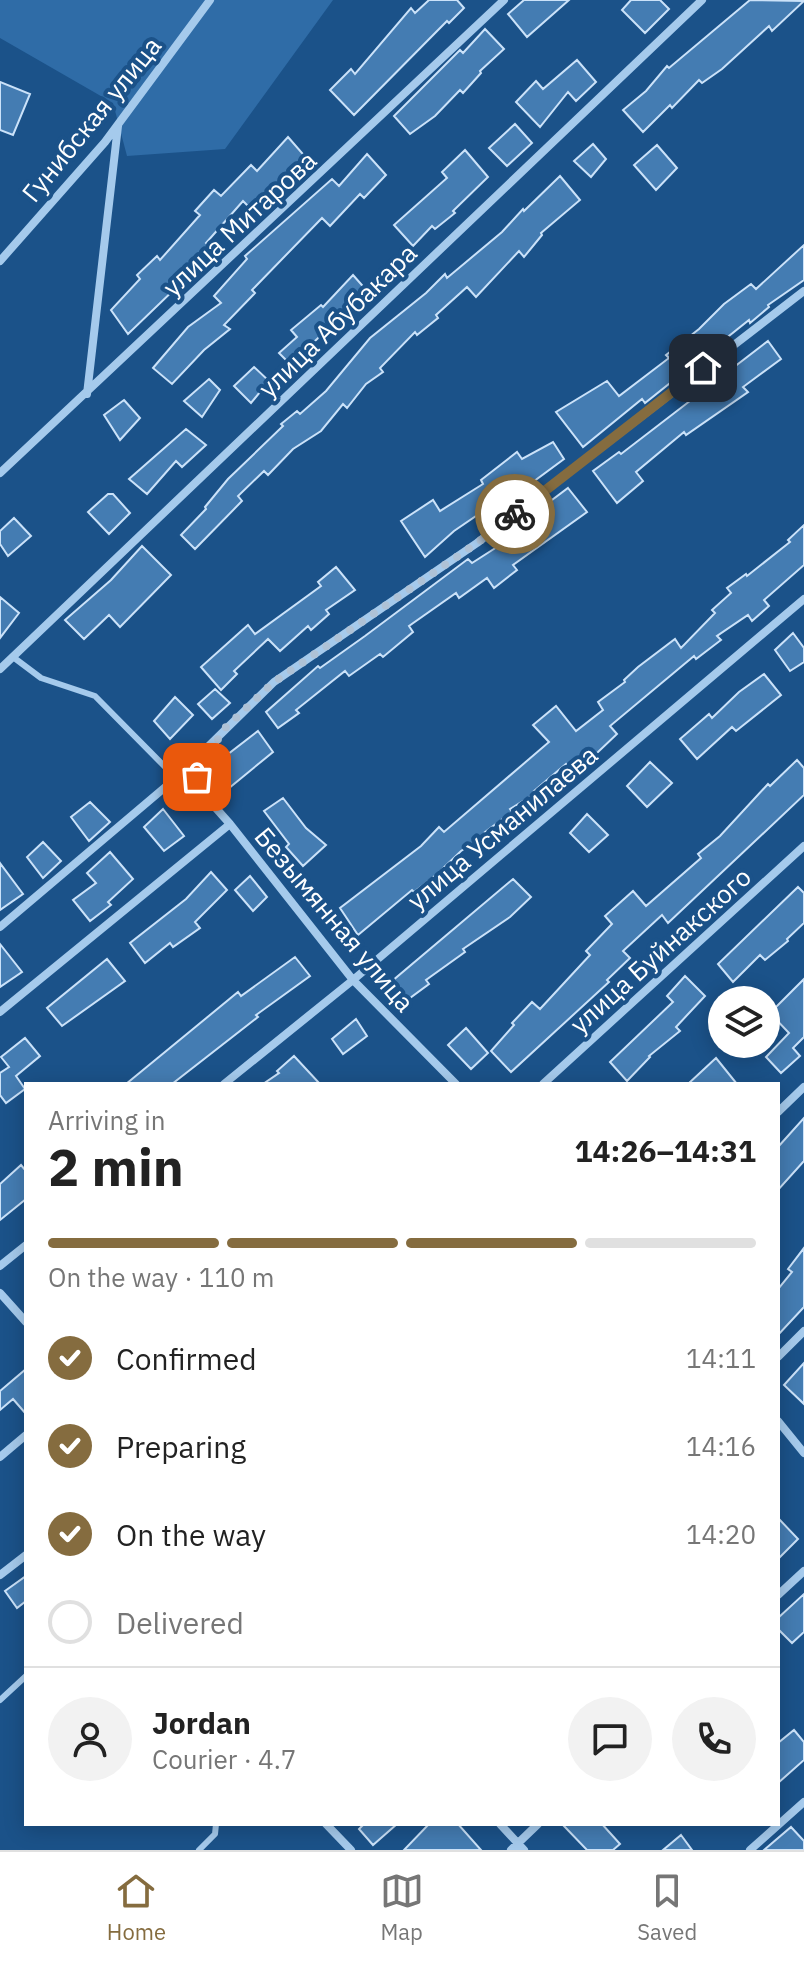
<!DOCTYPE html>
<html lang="en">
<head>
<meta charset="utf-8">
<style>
  :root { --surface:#fff; --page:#f2f2f2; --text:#222; --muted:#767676; --line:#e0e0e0; --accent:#856c3f }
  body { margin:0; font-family:"IBM Plex Sans",sans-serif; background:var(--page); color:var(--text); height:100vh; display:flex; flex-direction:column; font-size:30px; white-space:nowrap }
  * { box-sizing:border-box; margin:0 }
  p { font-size:26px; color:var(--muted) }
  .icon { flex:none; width:44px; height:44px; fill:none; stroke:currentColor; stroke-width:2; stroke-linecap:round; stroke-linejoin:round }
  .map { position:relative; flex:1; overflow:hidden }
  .sheet { position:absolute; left:24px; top:1082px; width:756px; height:744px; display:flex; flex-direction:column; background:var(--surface); border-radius:0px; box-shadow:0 4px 20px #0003 }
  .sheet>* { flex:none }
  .controls { position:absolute; left:708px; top:986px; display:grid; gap:16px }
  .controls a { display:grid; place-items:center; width:72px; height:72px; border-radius:50%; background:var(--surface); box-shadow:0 4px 20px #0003; font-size:40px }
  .pin { position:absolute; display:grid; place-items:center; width:68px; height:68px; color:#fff; margin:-34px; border-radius:16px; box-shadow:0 4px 12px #0006 }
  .courier { position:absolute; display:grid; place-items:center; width:80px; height:80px; margin:-40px; border:6px solid #856c3f; border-radius:50%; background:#fff; color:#222; box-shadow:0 2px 10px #0007 }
  .summary em { font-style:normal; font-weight:700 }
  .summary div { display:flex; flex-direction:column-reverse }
  .summary { display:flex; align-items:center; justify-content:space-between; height:136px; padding:0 24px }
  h1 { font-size:52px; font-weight:700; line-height:60px }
  .bar { display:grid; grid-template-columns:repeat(4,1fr); gap:12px 8px; align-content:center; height:96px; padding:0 24px }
  .bar i { height:10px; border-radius:6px; background:var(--line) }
  .bar .current { background:var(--accent) }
  .bar p { grid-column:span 4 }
  .line { display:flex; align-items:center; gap:20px; padding:0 24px; border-top:2px solid var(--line) }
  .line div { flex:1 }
  .round { display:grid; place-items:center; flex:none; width:84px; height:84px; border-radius:42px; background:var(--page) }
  ol { padding:0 24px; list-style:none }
  li { display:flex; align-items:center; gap:24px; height:88px }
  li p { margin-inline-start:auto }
  li .icon { padding:8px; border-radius:50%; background:var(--accent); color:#fff; stroke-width:4 }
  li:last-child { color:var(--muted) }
  li i { width:44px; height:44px; border:4px solid var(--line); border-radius:50% }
  .dock { display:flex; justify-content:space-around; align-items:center; height:112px; border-top:2px solid var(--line); background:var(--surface); font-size:22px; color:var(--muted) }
  .dock a { display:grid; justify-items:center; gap:4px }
  .dock .current { color:var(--accent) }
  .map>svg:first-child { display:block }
  .green { fill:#2f6ca7 }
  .building { fill:#447cb2; stroke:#cbe2f9; stroke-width:2 }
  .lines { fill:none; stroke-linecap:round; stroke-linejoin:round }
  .lane { stroke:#a5caec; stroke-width:6 }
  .street { stroke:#a5caec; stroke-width:8 }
  .done { stroke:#afc2d6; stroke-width:8; stroke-dasharray:0 14.4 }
  .route { stroke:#856c3f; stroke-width:10 }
  .labels { text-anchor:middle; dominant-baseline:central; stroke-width:8; stroke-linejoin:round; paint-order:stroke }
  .street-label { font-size:26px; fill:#fff; stroke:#1b5289 }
</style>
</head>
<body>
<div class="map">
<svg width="804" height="1850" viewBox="0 0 804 1850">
  <rect width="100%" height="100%" fill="#1b5289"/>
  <path class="green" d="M0 0H333L225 149 127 156 113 103 0 38Z"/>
  <path class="building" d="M429 0H457L464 8 449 23 447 21 354 115 330 90 351 69 355 74 411 8 415 13Z
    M524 0H569L527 37 508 14Z
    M631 0H660L669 9 645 33 622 10Z
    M750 0 804 1 772 31 769 26 722 69 702 83 699 80 672 108 670 105 643 132 623 110 646 91 667 66 669 68Z
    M485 29 504 49 480 71 481 73 463 93 460 90 435 116 410 134 394 116 460 50 463 53Z
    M577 60 596 82 576 101 568 92 540 127 516 102 536 81 543 89Z
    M0 82 30 94 13 135 0 130Z
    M515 124 532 143 507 166 489 148Z
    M288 137 309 161 275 188 280 193 257 215 243 201 206 243 210 247 178 280 181 283 128 334 111 310 140 279 137 275 157 256 160 260 200 215 195 211 214 190 221 196 251 165 257 171Z
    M593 144 606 159 591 177 574 161Z
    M657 145 677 168 656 190 634 165Z
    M465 150 488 177 453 211 455 213 435 229 432 226 413 246 394 225 447 178 442 172Z
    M367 154 386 175 364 198 360 194 330 226 322 218 252 290 255 293 224 325 230 329 204 350 172 384 153 368 188 327 221 303 214 296 247 259 245 256 332 179 339 186Z
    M560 176 580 200 541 233 542 235 524 257 519 251 476 297 467 287 436 315 438 318 417 335 415 332 380 368 383 372 366 384 347 408 343 404 321 431 293 449 268 475 264 471 238 496 242 501 195 549 181 535 206 509 205 507 228 479 283 426 281 424 297 411 300 414 326 391 370 338 426 293 445 274 447 278 502 232 523 209 524 211Z
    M804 245V280L768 305 769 307 750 323 749 320 645 403 642 399 583 447 556 412 607 381 619 396 669 358 666 355 699 329 724 304 751 284 756 289Z
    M353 275 368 292 303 352 306 355 294 368 279 353 297 337 291 330 321 305 323 307Z
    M768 341 781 359 743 387 748 392 686 435 684 432 636 472 643 481 617 503 593 471 619 452 621 454Z
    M254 367 269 381 251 403 234 386Z
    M209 379 220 390 202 417 184 401Z
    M124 400 140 418 120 440 104 415Z
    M186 429 206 445 182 467 176 461 147 494 129 479Z
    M553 442 564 459 522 490 520 487 496 506 495 503 454 531 425 557 401 521 433 500 440 511 483 484 481 480 517 452 522 459Z
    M568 488 587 512 513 565 517 570 494 588 487 578 459 598 456 593 409 626 413 632 383 657 380 654 349 676 345 671 296 710 299 713 278 728 266 712 318 666 320 668 365 636 468 559 472 563 514 536 512 532 546 509 544 506Z
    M108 494H113L130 513 109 534 88 512Z
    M14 518 31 536 8 556 0 544V531Z
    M804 525V565L764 600 769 606 752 621 748 615 717 636 721 640 696 659 694 656 610 726 617 734 598 752 572 772 566 764 534 791 536 793 510 809 512 812 485 832 487 834 461 851 436 875 414 892 412 890 358 935 340 908 421 846 439 827 444 832 549 742 533 725 556 706 576 731 603 710 598 702 625 682 624 680 638 667 675 639 681 648 715 613 712 610 731 593 727 588 746 574 747 576 790 542 788 540Z
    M142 546 171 575 120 627 109 615 84 639 65 620 111 580Z
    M336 567 355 590 326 610 329 614 311 630 308 626 280 651 268 639 234 671 237 674 221 690 201 667 248 625 255 634 321 586 318 582Z
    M0 597 19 613 0 638Z
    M793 633 804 648V662L790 671 775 650Z
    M764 674 781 695 736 731 732 727 697 759 680 739 709 714 712 718 739 692Z
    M215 689 230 703 212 719 198 704Z
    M175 697 193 715 170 739 154 721Z
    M258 731 273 752 223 793 207 773 210 768Z
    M797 760 804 768V795L668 923 662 915 623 951 630 958 607 980 609 982 511 1072 491 1051 514 1025 512 1023 532 1002 540 1009 590 955 586 951 612 924 605 916 633 891 646 906 701 858 698 854 720 836 768 784 770 786Z
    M650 762 672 783 647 807 627 786Z
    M283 798 306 828 326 845 303 866 286 847 289 844 264 811Z
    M90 802 110 822 89 841 71 817Z
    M163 809 184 836 164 851 144 827Z
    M587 814 608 835 589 852 570 833Z
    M43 842 61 861 43 878 27 857Z
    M110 852 133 879 108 902 111 905 90 921 73 900 96 883 87 873Z
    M0 863 23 894 0 910Z
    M211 872 227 890 195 922 200 928 173 947 170 943 145 963 130 943 186 899Z
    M250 876 267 897 253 911 235 890Z
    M513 879 531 897 510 917 463 949 465 952 426 980 429 984 399 1006 385 987Z
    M798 887 804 893V923L787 939 788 941 765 960 760 955 733 982 718 964Z
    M0 944 22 972 0 987Z
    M295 957 310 976 256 1015 258 1017 172 1084H126L238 992 241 996Z
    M107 959 125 981 62 1026 47 1008Z
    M685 976 705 996 676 1027 680 1031 649 1056 650 1057 627 1081 610 1062 673 1002 667 996Z
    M804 979V1037L793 1048 800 1056 781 1073 766 1057 789 1033 770 1013Z
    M356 1019 367 1036 343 1054 332 1039Z
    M466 1028 488 1053 471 1069 448 1045Z
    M25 1038 40 1056 16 1076 25 1089 6 1103 0 1095V1073L9 1067 1 1057Z
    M294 1056 320 1084H263L279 1073 277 1071Z
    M716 1058 737 1084H688Z
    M804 1118V1161L778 1190V1147Z
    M21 1165 26 1171V1199L0 1220V1184Z
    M804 1248V1307L778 1335V1289L792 1272 788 1269Z
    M804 1363V1404L784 1385Z
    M26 1369V1414L13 1399 0 1410V1391Z
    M778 1518 798 1539 778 1559Z
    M26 1576V1601L17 1608 5 1591Z
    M804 1594V1632L792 1643 778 1629V1618Z
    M794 1730 804 1742V1760L778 1783V1743Z
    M364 1824H397L373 1845 359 1829Z
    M429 1824H458L481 1850H404Z
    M562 1824H602L620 1844 613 1850H587Z
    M791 1827 804 1841V1850H764Z
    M681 1835 692 1850H663Z"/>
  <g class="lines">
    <path class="lane" d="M13 657 41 678 95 696 176 778
      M0 1700 26 1676
      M199 1850 215 1834 216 1824"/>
    <path class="street" d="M0 261 105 142 210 0
      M87 394 118 126
      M0 473 504 0
      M0 669 702 0
      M215 743 197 777 198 788 230 824 353 980 456 1084
      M0 927 176 778 274 682 477 543 804 291
      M0 1012 230 824
      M224 1084 353 980 804 599
      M543 1084 804 846
      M778 1112 804 1087
      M0 1266 26 1245
      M0 1293 26 1322
      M778 1357 804 1331
      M778 1421 804 1453
      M0 1457 26 1435
      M0 1575 26 1555
      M778 1595 804 1571
      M326 1824 351 1850
      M500 1824 524 1850
      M511 1850 538 1824
      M750 1850 804 1802"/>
  </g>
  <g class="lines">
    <path class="done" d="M197 777 223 730 274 682 477 543 515 514"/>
    <path class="route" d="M515 514 703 368"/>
  </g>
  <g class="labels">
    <g class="street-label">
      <text transform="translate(91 119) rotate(-51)">Гунибская улица</text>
      <text transform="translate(239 223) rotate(-43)">улица Митарова</text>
      <text transform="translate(337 320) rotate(-44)">улица Абубакара</text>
      <text transform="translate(502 827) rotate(-40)">улица Усманилаева</text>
      <text transform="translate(335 919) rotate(50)">Безымянная улица</text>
      <text transform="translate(660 950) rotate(-42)">улица Буйнакского</text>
    </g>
  </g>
</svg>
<div class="controls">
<a><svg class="icon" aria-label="layers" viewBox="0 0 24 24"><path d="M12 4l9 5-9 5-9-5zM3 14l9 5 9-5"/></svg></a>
</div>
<div class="pin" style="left:197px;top:777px;background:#ea580c"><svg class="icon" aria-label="bag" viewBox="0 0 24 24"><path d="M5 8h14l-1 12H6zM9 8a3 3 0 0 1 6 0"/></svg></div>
<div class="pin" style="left:703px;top:368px;background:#1f2937"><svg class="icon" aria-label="home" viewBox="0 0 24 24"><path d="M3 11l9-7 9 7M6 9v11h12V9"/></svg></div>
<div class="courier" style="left:515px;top:514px"><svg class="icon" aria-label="bike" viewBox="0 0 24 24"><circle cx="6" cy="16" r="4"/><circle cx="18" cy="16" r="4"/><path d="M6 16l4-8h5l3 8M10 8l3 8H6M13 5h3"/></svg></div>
<section class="sheet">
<div class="summary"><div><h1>2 min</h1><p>Arriving in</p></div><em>14:26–14:31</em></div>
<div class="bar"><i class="current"></i><i class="current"></i><i class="current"></i><i></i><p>On the way · 110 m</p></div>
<ol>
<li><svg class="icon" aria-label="check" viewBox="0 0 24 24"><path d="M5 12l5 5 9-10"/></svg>Confirmed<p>14:11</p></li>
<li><svg class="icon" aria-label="check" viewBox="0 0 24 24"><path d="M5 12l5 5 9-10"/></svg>Preparing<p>14:16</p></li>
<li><svg class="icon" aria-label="check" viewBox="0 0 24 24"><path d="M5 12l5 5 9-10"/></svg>On the way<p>14:20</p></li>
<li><i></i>Delivered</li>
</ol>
<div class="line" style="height:144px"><a class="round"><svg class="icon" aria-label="person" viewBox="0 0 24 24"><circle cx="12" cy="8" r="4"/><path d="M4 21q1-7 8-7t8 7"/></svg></a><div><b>Jordan</b><p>Courier · 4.7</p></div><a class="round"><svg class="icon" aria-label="chat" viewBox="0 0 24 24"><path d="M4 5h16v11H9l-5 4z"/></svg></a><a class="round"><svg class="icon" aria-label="phone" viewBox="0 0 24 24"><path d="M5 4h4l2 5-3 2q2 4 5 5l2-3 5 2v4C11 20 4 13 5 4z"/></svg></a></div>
</section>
</div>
<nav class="dock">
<a class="current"><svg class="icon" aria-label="home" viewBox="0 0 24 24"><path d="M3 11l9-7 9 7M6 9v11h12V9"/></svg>Home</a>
<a><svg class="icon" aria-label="map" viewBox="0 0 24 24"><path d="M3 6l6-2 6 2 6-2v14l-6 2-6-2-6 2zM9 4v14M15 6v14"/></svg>Map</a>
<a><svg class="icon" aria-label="saved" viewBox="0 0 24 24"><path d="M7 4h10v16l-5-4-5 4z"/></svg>Saved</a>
</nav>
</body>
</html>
